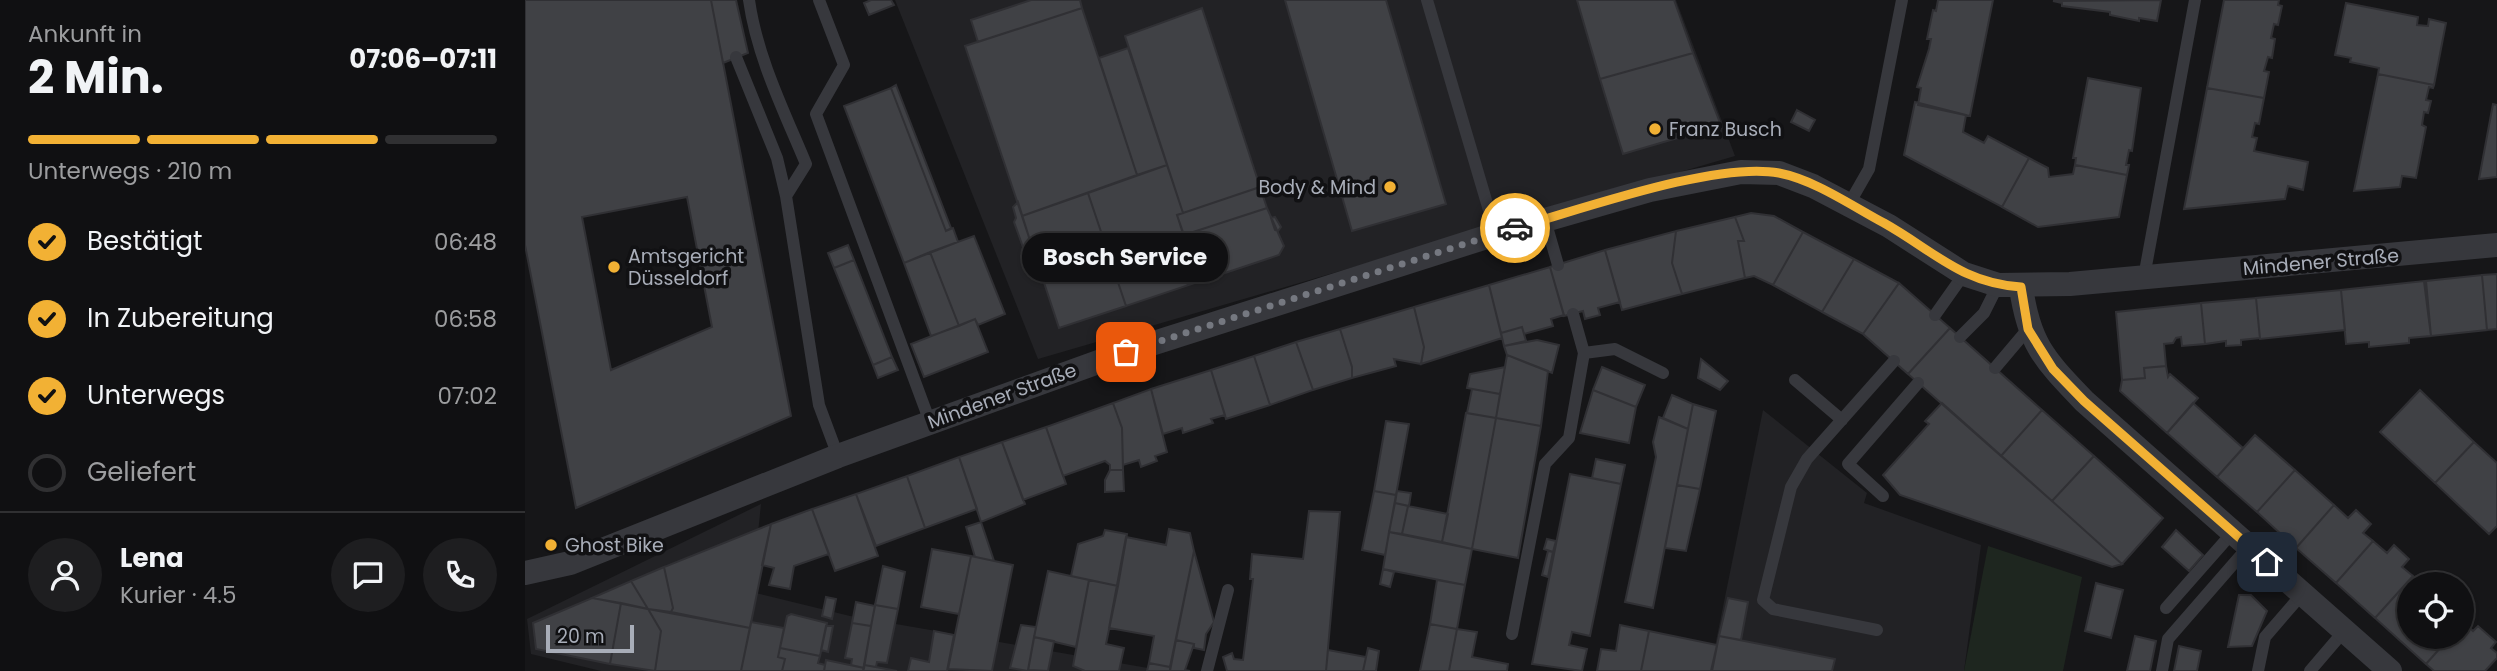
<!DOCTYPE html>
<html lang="de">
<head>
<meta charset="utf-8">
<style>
  :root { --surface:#101012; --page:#1e1e20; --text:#f1f3f6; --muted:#9c9d9f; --line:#303032; --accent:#f2b134 }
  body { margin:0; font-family:Poppins,sans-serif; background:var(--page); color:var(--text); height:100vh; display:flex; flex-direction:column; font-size:26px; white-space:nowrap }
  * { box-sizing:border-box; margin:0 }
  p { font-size:23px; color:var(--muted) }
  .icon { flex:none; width:38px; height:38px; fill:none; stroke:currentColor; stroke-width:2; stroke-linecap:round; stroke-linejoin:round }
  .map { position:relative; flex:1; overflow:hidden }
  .drawer { display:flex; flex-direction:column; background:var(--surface); width:525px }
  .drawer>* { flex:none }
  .controls { position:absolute; left:1872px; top:572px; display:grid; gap:14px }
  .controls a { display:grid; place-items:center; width:77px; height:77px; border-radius:50%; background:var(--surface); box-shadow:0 2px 5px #0004,0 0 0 2px var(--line); font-size:35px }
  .scale { position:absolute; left:21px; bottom:18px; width:88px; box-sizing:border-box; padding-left:7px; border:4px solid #a8adb8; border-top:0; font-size:19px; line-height:24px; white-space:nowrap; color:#a8adb8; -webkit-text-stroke:5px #111113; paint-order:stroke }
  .pin { position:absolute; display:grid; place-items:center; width:60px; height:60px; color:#fff; margin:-30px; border-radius:14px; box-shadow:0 4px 10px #0006 }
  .courier { position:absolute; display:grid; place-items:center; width:70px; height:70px; margin:-35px; border:5px solid #f2b134; border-radius:50%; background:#fff; color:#222; box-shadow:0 2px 9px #0007 }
  .bubble { position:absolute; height:49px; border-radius:24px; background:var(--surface); box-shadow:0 2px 5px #0004,0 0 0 2px var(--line); font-size:23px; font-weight:700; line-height:49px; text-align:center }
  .overview em { font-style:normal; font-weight:700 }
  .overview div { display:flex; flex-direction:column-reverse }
  .overview { display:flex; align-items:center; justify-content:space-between; height:119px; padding:0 28px }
  h1 { font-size:46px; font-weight:700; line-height:52px }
  .bar { display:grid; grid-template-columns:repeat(4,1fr); gap:10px 7px; align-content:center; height:84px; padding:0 28px }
  .bar i { height:9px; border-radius:5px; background:var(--line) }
  .bar .on { background:var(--accent) }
  .bar p { grid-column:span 4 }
  .line { display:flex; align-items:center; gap:18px; padding:0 28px; border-top:2px solid var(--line) }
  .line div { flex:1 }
  .round { display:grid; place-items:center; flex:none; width:74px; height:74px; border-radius:37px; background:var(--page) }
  ol { padding:0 28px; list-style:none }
  li { display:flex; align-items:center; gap:21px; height:77px }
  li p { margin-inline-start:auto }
  li .icon { padding:7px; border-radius:50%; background:var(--accent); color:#111; stroke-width:4 }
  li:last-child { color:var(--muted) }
  li i { width:38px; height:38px; border:4px solid var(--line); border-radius:50% }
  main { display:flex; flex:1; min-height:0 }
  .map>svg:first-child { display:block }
  .built { fill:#222225 }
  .green { fill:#1e261f }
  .building { fill:#404145; stroke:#303034; stroke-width:2; fill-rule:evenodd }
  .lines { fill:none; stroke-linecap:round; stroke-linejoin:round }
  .service { stroke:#37383d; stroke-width:12 }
  .minor { stroke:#37383d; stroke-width:24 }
  .done { stroke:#757880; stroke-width:7; stroke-dasharray:0 12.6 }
  .route { stroke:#f2b134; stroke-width:9 }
  .poi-dot { fill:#f2b134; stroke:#111113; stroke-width:2.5 }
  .labels { text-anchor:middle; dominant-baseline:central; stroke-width:7; stroke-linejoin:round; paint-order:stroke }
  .poi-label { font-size:19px; fill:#a8adb8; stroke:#111113; text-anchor:start }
  .street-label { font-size:19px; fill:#a8adb8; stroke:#111113 }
</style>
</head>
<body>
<main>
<section class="drawer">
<div class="overview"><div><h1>2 Min.</h1><p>Ankunft in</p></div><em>07:06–07:11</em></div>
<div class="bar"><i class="on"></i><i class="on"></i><i class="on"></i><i></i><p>Unterwegs · 210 m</p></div>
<ol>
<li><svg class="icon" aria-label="check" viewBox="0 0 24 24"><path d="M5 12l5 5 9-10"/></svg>Bestätigt<p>06:48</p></li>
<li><svg class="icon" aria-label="check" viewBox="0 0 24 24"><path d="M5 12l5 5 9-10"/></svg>In Zubereitung<p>06:58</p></li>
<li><svg class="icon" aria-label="check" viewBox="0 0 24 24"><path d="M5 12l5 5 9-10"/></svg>Unterwegs<p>07:02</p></li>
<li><i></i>Geliefert</li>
</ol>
<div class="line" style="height:126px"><a class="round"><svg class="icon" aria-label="person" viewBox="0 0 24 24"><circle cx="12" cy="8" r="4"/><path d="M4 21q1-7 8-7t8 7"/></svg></a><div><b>Lena</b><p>Kurier · 4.5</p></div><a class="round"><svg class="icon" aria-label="chat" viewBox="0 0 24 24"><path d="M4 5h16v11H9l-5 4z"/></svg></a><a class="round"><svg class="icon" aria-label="phone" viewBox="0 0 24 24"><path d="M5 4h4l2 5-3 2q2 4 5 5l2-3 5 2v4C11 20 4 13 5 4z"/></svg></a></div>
</section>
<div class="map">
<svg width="1972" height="671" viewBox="0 0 1972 671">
  <rect width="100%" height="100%" fill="#161618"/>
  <path class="built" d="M370 0H1151L1210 156 513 359Z
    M1238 410 1342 493 1339 503 1456 545 1439 671H1185Z
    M236 504 227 592 325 616 640 671H76L6 654 2 619Z"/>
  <path class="green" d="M1463 546 1557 577 1538 671H1439Z"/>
  <path class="building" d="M0 0H186L266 416 51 508 0 245ZM162 197 187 327 86 370 57 217Z
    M186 0H211L223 53 198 63Z
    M346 0H366L369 5 344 15 339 3Z
    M506 0H555L557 8 453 42 446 20Z
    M760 0H861L921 204 827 231Z
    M1052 0H1149L1168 53 1075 79Z
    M1413 0H1468L1445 116 1393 105 1396 88 1392 87 1404 49 1406 39H1402L1408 10 1411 11Z
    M1636 0 1632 21 1614 18V21L1585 15V12L1537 6V3L1528 1Z
    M1699 0H1754L1753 5 1757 6 1753 25 1749 24 1746 38 1750 39 1747 58 1743 57 1739 71 1744 72 1739 98 1682 88Z
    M1821 3 1893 17 1892 25 1903 26 1904 19 1921 23 1909 85 1853 74 1854 68 1825 62 1826 58 1810 55Z
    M557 8 612 175 497 216 440 46Z
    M677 8 735 187 658 213 600 36Z
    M603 48 642 165 612 175 574 58Z
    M1168 53 1197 128 1191 129 1190 127 1098 154 1075 79Z
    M1853 74 1909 85 1908 88 1904 87 1901 100 1906 101 1903 113 1899 112 1897 125 1901 127 1891 178 1877 176 1875 187 1829 191Z
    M1563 78 1616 88 1607 151 1604 150 1601 165H1604L1602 175 1550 165 1551 158H1548Z
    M371 85 426 228 421 231 366 88Z
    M366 88 421 231 428 228 433 242 379 263 319 106Z
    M1682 88 1739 98 1734 124 1730 123 1727 137 1732 138 1729 151 1783 162 1778 190 1763 186 1760 199 1659 209Z
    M1390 102 1441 115 1438 132 1459 143 1463 136 1504 158 1477 207 1379 155Z
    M1968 104 1972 105V177L1954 179Z
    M1272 110 1290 120 1284 131 1266 122Z
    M1504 158 1523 168 1524 177 1548 174 1550 165 1602 175 1594 217 1513 227 1477 207Z
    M642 165 658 213 652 215 661 243 652 246 650 251 664 285 601 306 563 193Z
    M735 187 742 208 659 235 652 215Z
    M563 193 601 306 534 328 497 216Z
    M493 202 508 250 503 253 499 250 489 222 491 218 488 207Z
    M742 208 759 246 754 255 664 285 661 283 650 251 652 246 661 243 659 235Z
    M1226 213 1249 216 1278 232 1248 285 1229 276 1220 278 1213 241H1219L1210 217Z
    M750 217 756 227 753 231 750 230 746 218Z
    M1210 217 1219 241H1213L1220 278 1157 294 1147 263 1151 231Z
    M1151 231 1147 263 1157 294 1097 310 1080 250Z
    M1278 232 1329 259 1297 312 1248 285Z
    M449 236 480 314 453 325 450 319 434 326 405 252Z
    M323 245 329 260 309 268 303 253Z
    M1080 250 1095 302 1073 308 1075 315 1060 319 1058 311 1039 316 1025 267Z
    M405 252 434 326 406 336 379 263Z
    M1329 259 1374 283 1338 334 1297 312Z
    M329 260 367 357 348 365 309 268Z
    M1025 267 1039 315 1026 319 1028 326 999 334 997 327 976 333 964 285Z
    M1972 274V329L1962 330 1957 275Z
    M1957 275 1962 330 1906 336 1901 281Z
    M1899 281 1906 336 1884 338V343L1844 347V342L1821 344 1816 290Z
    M1374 283 1425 328 1383 374 1338 334Z
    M964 285 977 338 896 364 899 347 889 307Z
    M1816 290 1820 330 1735 339 1731 298Z
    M1731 298 1735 338 1716 340V345L1701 346V341L1680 344 1676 303Z
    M1676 303 1680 344 1657 346 1656 337 1651 338 1648 343 1639 344 1641 366 1619 368 1620 378 1597 380 1591 312Z
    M889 307 899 347 896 364 869 359 871 366 827 378V367L815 329Z
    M450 319 463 352 399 377 386 344Z
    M997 327 1001 341 979 346 976 333Z
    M1425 328 1517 410 1476 456 1383 374Z
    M815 329 827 367V378L788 390 771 342Z
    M1012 340 1034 345 1027 373 982 355 979 346Z
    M771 342 788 390 745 405 729 356Z
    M982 355 1023 371 1016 426 971 418Z
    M729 356 745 405 701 419 686 370Z
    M367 357 373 370 353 378 348 365Z
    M1176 359 1203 381 1195 390 1173 378Z
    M1641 366 1643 377 1645 374 1673 398 1642 433 1595 391 1597 380 1620 378 1619 368Z
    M980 367 975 394 942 388 945 374Z
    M1077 367 1120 385 1111 407 1068 390Z
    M686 370 700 415 686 419 688 423 658 433 657 428 638 434 626 389Z
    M626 389 642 452 630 456 632 461 616 467 614 460 598 465 597 428 588 403Z
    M947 389 975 394 971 418 942 413Z
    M1068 390 1111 407 1104 443 1055 433Z
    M1895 390 1949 442 1910 483 1855 432Z
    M1147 395 1168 404 1163 429 1138 418Z
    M588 403 597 428 598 470H585V465L580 461 538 476 521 427Z
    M1417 403 1527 501 1597 564 1587 567 1375 495 1358 475 1404 424 1400 421Z
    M1668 403 1718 448 1692 477 1642 433Z
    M1168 404 1191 411 1175 489 1152 485Z
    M1517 410 1569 456 1527 501 1476 456Z
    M941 413 971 418 947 549 917 542Z
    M1134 417 1163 429 1128 608 1100 602 1131 457 1128 442Z
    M971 418 1016 426 993 558 947 549Z
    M861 421 884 424 871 495 849 491Z
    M521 427 541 484 498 500 477 442Z
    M1730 435 1770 470 1732 512 1692 477Z
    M477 442 500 504 456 522 434 457Z
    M1949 442 1972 463V526L1964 534 1910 483Z
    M1569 456 1638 518 1597 564 1527 501Z
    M434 457 452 509 400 528 382 476Z
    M1071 459 1100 465 1096 484 1067 478Z
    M585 470H598L599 491 580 492V480Z
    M1770 470 1809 505 1771 548 1732 512Z
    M1045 474 1096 484 1065 636 1047 632 1044 645 1062 649 1057 671 1007 664Z
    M382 476 400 528 351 546 331 494Z
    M1152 485 1175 489 1161 551 1140 548Z
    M849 491 871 495 860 555 837 550Z
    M872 491 886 493 884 506 870 503Z
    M331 494 353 556 310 571 287 509Z
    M870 503 883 506 877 534 864 532Z
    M1809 505 1823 518 1831 510 1846 524 1838 533 1848 541 1811 583 1771 548Z
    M883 506 923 514 917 542 877 534Z
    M287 509 304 554 269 566 265 589 244 585 249 568 237 565 246 524Z
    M784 511 815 512 801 671H702L698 657 707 653 709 659 718 660 728 579H725L727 554 778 559Z
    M456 522 469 561 450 557 441 527Z
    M246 524 225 628 146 612 148 608 139 567Z
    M644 529 665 533 669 551 645 667 624 663 629 636 584 628 601 537 641 545Z
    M580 530 602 534 593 586 546 576 553 544 578 536Z
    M1651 530 1678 555 1664 571 1637 547Z
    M864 532 947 549 940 585 858 569Z
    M1022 539 1031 541 1028 552 1019 549Z
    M1848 541 1862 553 1869 545 1884 559 1877 567 1888 576 1850 618 1811 583Z
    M407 549 446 556 434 614 396 607Z
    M669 551 689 622 681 634 679 650 669 648V644L651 640Z
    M1023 551 1028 552 1023 577 1017 575Z
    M446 556 488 565 467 671 423 669Z
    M358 566 380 572 373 609 350 605Z
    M139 567 148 608 146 612 123 609 106 581Z
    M858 569 869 572 865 587 855 584Z
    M523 571 564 580 551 647 509 637Z
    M1888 576 1897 584H1885V637H1925L1901 664 1850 618Z
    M564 580 593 586 581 644 599 648 594 671H560L548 666Z
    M912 580 940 585 932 629 905 624Z
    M106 581 123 609 67 598Z
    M1571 583 1598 590 1586 638 1560 631Z
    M1714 595H1726L1742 611 1727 646 1703 647Z
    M301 597 311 599 307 619 297 616Z
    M67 598 96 603 85 664 11 649 8 623Z
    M1203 598 1223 602 1216 640 1194 636Z
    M331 602 350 606 346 626 327 623Z
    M96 603 123 609 136 631 130 671 85 664Z
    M350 605 373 609 362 663 352 662 351 667 339 665Z
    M123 609 225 628 216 671H130L136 631Z
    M266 614 302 623 295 656 255 648 262 616Z
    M226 622 259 628 253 657 260 659 257 671H216Z
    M1938 622 1948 631 1953 626 1971 642 1966 648 1972 653V658L1960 671H1909L1901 664 1925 637H1937Z
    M327 623 346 626 339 668 326 665 327 659 320 658Z
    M905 624 932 629 924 671H895Z
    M496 625 511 627 503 671 485 668Z
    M1095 625 1124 631 1116 671H1072L1076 649 1091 651Z
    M301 626H308L303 652 296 650Z
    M932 629 952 632 947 657 983 664 982 671H924Z
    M409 631 429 635 422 671H383L386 658 404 662Z
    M1124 631 1192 645 1186 671H1116Z
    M1194 636 1310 659 1307 671H1187Z
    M1610 636 1631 641 1625 671H1602Z
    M509 637 529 641 523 671 503 670Z
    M651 640 669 644 660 670 665 671H645Z
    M1654 646 1676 651 1672 671H1649Z
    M255 648 295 656 293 663 300 665 299 671H257L260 659 253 657Z
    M843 648 854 651 851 671H838Z
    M803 650 841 657 838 671H801Z
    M301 660 339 668 338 671H299Z
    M624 663 645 667V671H622Z
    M339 665 351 667 372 671H338Z"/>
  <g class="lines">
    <path class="service" d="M224 0C232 57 259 111 281 164L261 196
      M294 0 319 65 291 114 405 422
      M902 0 971 234
      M211 57 252 158 261 196 294 405 313 456
      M1324 204 1344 169 1377 0
      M1020 220 1033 265
      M1619 277 1670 0
      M1410 315 1439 274
      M1435 337 1459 313 1473 285
      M1059 353 1090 349 1138 373
      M1470 368 1503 329
      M1270 380 1317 420
      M1358 496 1323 464 1393 383
      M1641 608 1708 532
      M1352 630 1248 609 1238 600 1266 487 1282 459 1369 361
      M987 634 1020 464 1044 438 1059 353 1048 314
      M682 671 703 590
      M1637 671 1643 639 1724 546
      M1733 671 1740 637 1778 593
      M1785 671 1820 630"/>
    <path class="minor" d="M1496 287C1504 345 1520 360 1559 401L1865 671
      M0 573 45 563 313 456 601 352 971 234 1125 190 1216 172 1254 173 1288 186 1364 226 1439 274 1473 285 1545 284 1972 245"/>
  </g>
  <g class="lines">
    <path class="done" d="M601 352 990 228"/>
    <path class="route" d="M990 228C1055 210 1191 161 1254 173 1290 180 1327 206 1359 223 1409 251 1436 283 1496 287L1503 329 1528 369 1559 401 1742 562"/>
  </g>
  <g class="poi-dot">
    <circle cx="1130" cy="129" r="7"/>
    <circle cx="865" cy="187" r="7"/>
    <circle cx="89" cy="267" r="7"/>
    <circle cx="26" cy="545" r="7"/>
  </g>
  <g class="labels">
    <g class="poi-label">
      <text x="1144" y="129">Franz Busch</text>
      <text x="851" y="187" text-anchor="end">Body &amp; Mind</text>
      <text x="103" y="256">Amtsgericht<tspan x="103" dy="22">Düsseldorf</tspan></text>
      <text x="40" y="545">Ghost Bike</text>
    </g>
    <g class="street-label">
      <text transform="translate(1796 262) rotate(-5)">Mindener Straße</text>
      <text transform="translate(477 396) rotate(-20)">Mindener Straße</text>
    </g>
  </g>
</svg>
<div class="controls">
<a><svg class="icon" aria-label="locate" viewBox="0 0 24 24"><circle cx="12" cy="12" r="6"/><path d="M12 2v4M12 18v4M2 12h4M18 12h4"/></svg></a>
</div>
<div class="scale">20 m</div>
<div class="pin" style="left:601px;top:352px;background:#ea580c"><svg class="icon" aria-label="bag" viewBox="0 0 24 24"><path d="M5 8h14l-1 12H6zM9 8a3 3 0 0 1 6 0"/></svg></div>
<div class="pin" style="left:1742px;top:562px;background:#1f2937"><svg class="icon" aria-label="home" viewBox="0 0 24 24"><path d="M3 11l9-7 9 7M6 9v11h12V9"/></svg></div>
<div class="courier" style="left:990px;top:228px"><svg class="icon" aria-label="car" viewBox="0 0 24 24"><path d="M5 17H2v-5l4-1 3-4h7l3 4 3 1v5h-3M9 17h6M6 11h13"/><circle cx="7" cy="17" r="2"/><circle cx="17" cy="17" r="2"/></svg></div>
<div class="bubble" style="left:497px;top:233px;width:206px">Bosch Service</div>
</div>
</main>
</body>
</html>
